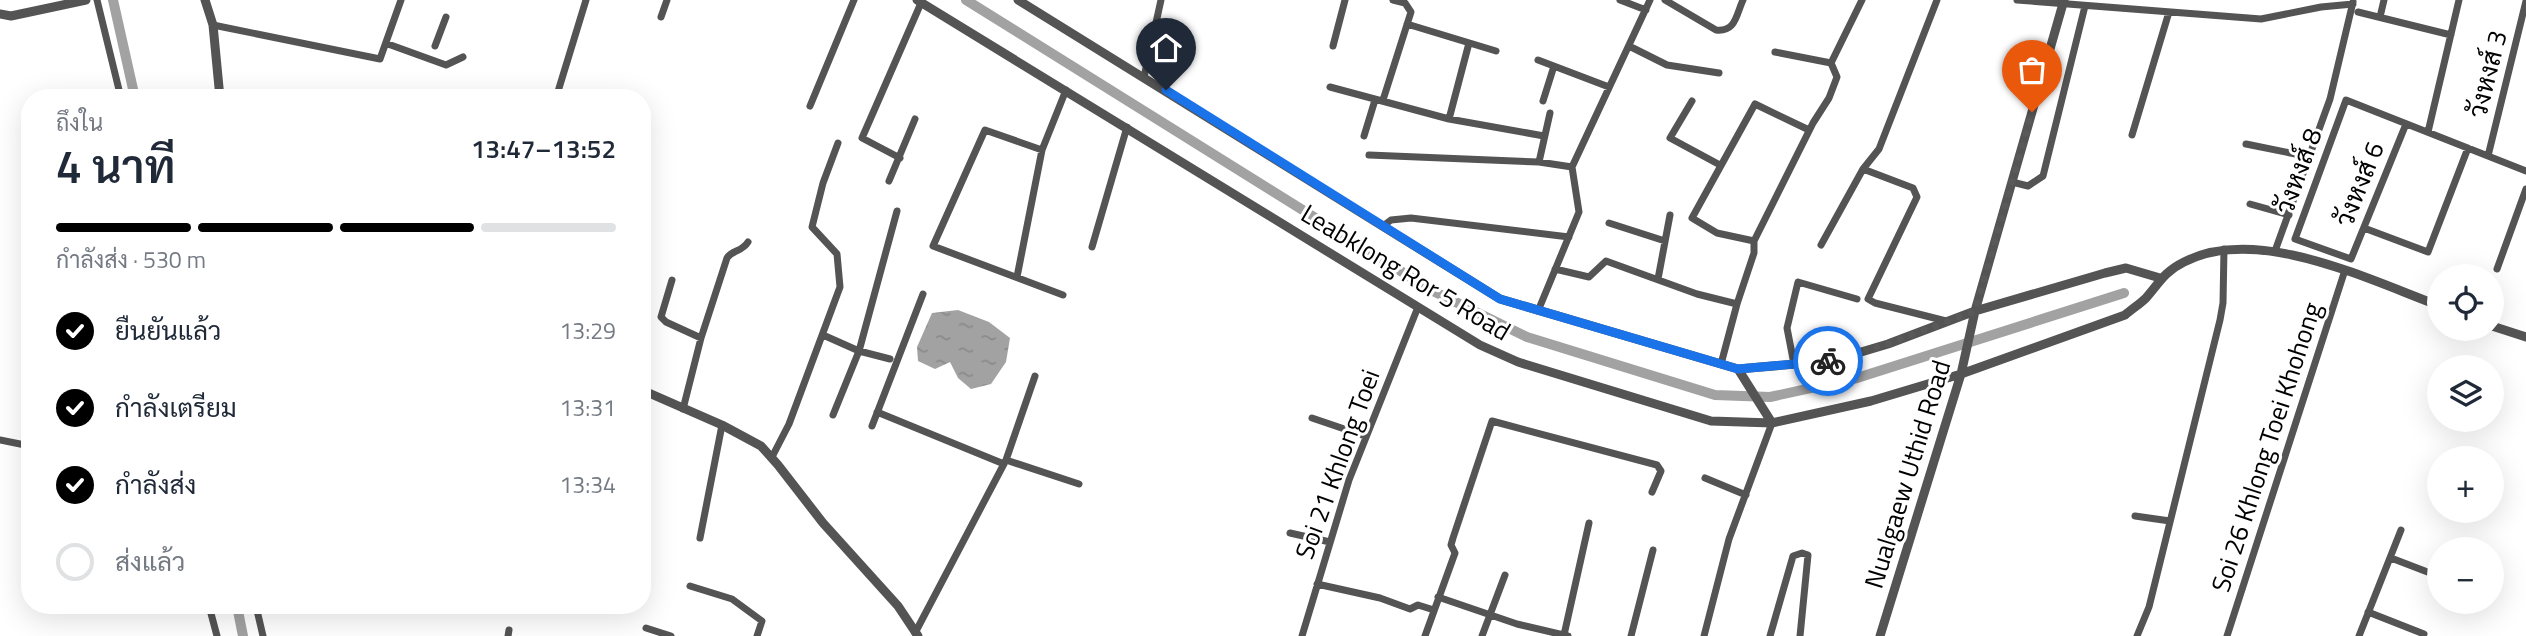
<!DOCTYPE html>
<html lang="th">
<head>
<meta charset="utf-8">
<style>
  :root { --surface:#fff; --page:#f2f2f3; --text:#1f2937; --muted:#747a83; --line:#e0e1e3; --accent:#000 }
  body { margin:0; font-family:"Titillium Web",Sarabun,sans-serif; background:var(--page); color:var(--text); height:100vh; display:flex; flex-direction:column; font-size:26px; white-space:nowrap }
  * { box-sizing:border-box; margin:0 }
  p { font-size:23px; color:var(--muted) }
  .icon { flex:none; width:38px; height:38px; fill:none; stroke:currentColor; stroke-width:2; stroke-linecap:round; stroke-linejoin:round }
  .map { position:relative; flex:1; overflow:hidden }
  .drawer { position:absolute; left:21px; top:89px; width:630px; height:525px; display:flex; flex-direction:column; background:var(--surface); border-radius:28px; box-shadow:0 7px 28px #0002 }
  .drawer>* { flex:none }
  .fabs { position:absolute; left:2427px; top:264px; display:grid; gap:14px }
  .fabs a { display:grid; place-items:center; width:77px; height:77px; border-radius:50%; background:var(--surface); box-shadow:0 7px 28px #0002; font-size:35px }
  .pin { position:absolute; display:grid; place-items:center; width:60px; height:60px; color:#fff; margin:-72px -30px; border-radius:50% 50% 50% 0; rotate:-45deg; box-shadow:0 0 7px #0007 }
  .pin .icon { rotate:45deg }
  .courier { position:absolute; display:grid; place-items:center; width:70px; height:70px; margin:-35px; border:5px solid #1a73e8; border-radius:50%; background:#fff; color:#222; box-shadow:0 2px 9px #0007 }
  .headline em { font-style:normal; font-weight:600 }
  .headline div { display:flex; flex-direction:column-reverse }
  .headline { display:flex; align-items:center; justify-content:space-between; height:119px; padding:0 35px }
  h1 { font-size:46px; font-weight:600; line-height:52px }
  .bar { display:grid; grid-template-columns:repeat(4,1fr); gap:10px 7px; align-content:center; height:84px; padding:0 35px }
  .bar i { height:9px; border-radius:5px; background:var(--line) }
  .bar .selected { background:var(--accent) }
  .bar p { grid-column:span 4 }
  ol { padding:0 35px; list-style:none }
  li { display:flex; align-items:center; gap:21px; height:77px }
  li p { margin-inline-start:auto }
  li .icon { padding:7px; border-radius:50%; background:var(--accent); color:#fff; stroke-width:4 }
  li:last-child { color:var(--muted) }
  li i { width:38px; height:38px; border:4px solid var(--line); border-radius:50% }
  .map>svg:first-child { display:block }
  .water { fill:url(#water-ripples) }
  .lines { fill:none; stroke-linecap:round; stroke-linejoin:round }
  .canal { stroke:#a2a2a2; stroke-width:10 }
  .minor { stroke:#545454; stroke-width:7 }
  .tertiary { stroke:#545454; stroke-width:9 }
  .done { stroke:#595959; stroke-width:7; stroke-dasharray:0 12.6 }
  .route { stroke:#1a73e8; stroke-width:9 }
  .labels { text-anchor:middle; dominant-baseline:central; stroke-width:6; stroke-linejoin:round; paint-order:stroke }
  .street-label { font-size:26px; fill:#000; stroke:#fff }
</style>
</head>
<body>
<div class="map">
<svg width="2526" height="636" viewBox="0 0 2526 636">
  <defs>
    <pattern id="water-ripples" width="26" height="14" patternUnits="userSpaceOnUse" patternTransform="scale(1.75)"><rect width="26" height="14" fill="#a2a2a2"/><path d="M2 4q2-2 4 0t4 0M15 11q2-2 4 0t4 0" fill="none" stroke="#8a8a8a"/></pattern>
  </defs>
  <rect width="100%" height="100%" fill="#fff"/>
  <path class="water" d="M958 310 989 322 1010 338 1006 362 991 384 971 389 958 378 950 362 935 369 918 361 917 347 932 313Z"/>
  <g class="lines">
    <path class="canal" d="M113 0 135 98
      M966 0 1431 290 1527 337 1715 395 1770 397 1857 378 2124 293
      M237 606 243 636"/>
    <path class="minor" d="M97 0 121 98
      M1620 0 1646 10
      M1665 0 1716 30C1736 32 1736 15 1743 0
      M2017 0 2261 19 2321 7 2353 4
      M2358 12 2451 35
      M661 17 667 0
      M2380 17 2384 0
      M1407 24 1496 51
      M213 25 380 59 401 0
      M388 44 446 65 463 57
      M435 46 446 17
      M1333 46 1345 0
      M1629 46 1667 65 1719 73
      M1538 60 1609 87
      M1831 63 1862 0
      M1144 77 1161 0
      M1330 87 1449 119 1544 136
      M556 98 586 0
      M1383 100 1411 12 1405 3 1393 0
      M1543 101 1554 66
      M1692 101 1670 138 1720 165
      M810 106 854 0
      M1449 119 1469 43
      M2406 124 2351 259 2295 239 2346 100 2526 171
      M2428 132 2459 0
      M2132 135 2169 12
      M1364 136 1375 100
      M2246 144 2310 157
      M1042 150 985 130 933 246 1063 295
      M1369 155 1539 162 1572 167
      M2488 156 2526 1
      M900 158 862 138 921 3
      M1539 162 1550 113
      M1863 169 1913 188 1917 197 1868 299 1875 303 1946 321
      M889 181 915 119
      M2012 182 2028 186 2043 176 2085 6
      M2250 204 2289 215
      M1609 223 1665 241
      M1383 226 1391 220 1411 218 1569 237
      M2364 228 2428 252 2468 148
      M1754 241 1717 233 1692 218 1755 104 1809 130
      M1821 245 1863 169 1879 149 1937 0
      M1092 247 1127 127
      M2275 251 2330 99 2353 2
      M1555 269 1589 277 1606 261 1697 294 1737 304 1754 253V241L1813 123 1829 98 1837 77 1831 63 1775 52
      M2497 269 2526 189
      M1017 277 1042 150 1066 90
      M1658 279 1670 215
      M672 280 661 317 666 322 701 338
      M1538 311 1579 212 1572 167 1650 0
      M823 335 859 351 890 359
      M1721 364 1737 304
      M1794 364 1787 328 1798 282 1857 299
      M642 408 646 393
      M683 409 701 338 727 258C732 250 742 252 748 242
      M877 412 1004 464
      M833 415 859 351 897 211
      M1312 418 1365 436
      M872 426 923 294
      M0 440 30 446
      M772 457 789 424 840 287 837 254 812 227 823 183 838 143
      M1006 460 1079 484
      M1705 478 1746 495
      M2135 516 2170 521
      M1290 533 1330 542
      M700 538 722 425
      M2391 558 2438 576
      M1317 584 1380 598 1410 609 1418 605 1434 610
      M690 586 732 599 762 621 757 636
      M1438 597 1517 624 1568 636
      M209 606 217 636
      M256 606 263 636
      M2368 612 2424 634
      M646 628 671 636
      M915 633 1006 460 1035 376
      M1564 635 1589 523
      M508 636 509 630
      M1302 636 1349 480 1418 307
      M1425 636 1455 553 1451 545 1453 538 1492 421 1657 465 1661 471 1652 492
      M1482 636 1505 575
      M1631 636 1653 550
      M1704 636 1729 539 1772 423
      M1770 636 1793 556 1802 553 1808 555 1800 636
      M2137 636 2149 607 2220 320 2223 303 2224 249
      M2227 636 2345 270
      M2359 636 2401 530"/>
    <path class="tertiary" d="M205 0 213 25 220 98
      M917 0 1480 345 1518 362 1711 421 1772 423 1871 401 1961 374 2125 315C2132 309 2140 304 2146 298 2160 282 2164 272 2184 262 2257 224 2369 280 2440 306
      M1018 0 1500 299 1738 369 1831 361 1888 344 1975 311 2105 273 2126 268 2160 278
      M0 14 11 16 86 0
      M2492 326 2526 337
      M1738 369 1772 423
      M642 390 722 425 761 446 778 465 823 523 898 606 918 636
      M1880 636 1961 374 1975 311 2064 0"/>
  </g>
  <g class="lines">
    <path class="done" d="M1828 361 1888 344 1975 311 2032 112"/>
    <path class="route" d="M1166 90 1500 299 1738 369 1828 361"/>
  </g>
  <g class="labels">
    <g class="street-label">
      <text transform="translate(2487 74) rotate(-76)">วังหงส์ 3</text>
      <text transform="translate(2298 171) rotate(-70)">วังหงส์ 8</text>
      <text transform="translate(2359 184) rotate(-68)">วังหงส์ 6</text>
      <text transform="translate(1406 272) rotate(31)">Leabklong Ror 5 Road</text>
      <text transform="translate(2266 447) rotate(-72)">Soi 26 Khlong Toei Khohong</text>
      <text transform="translate(1337 464) rotate(-70)">Soi 21 Khlong Toei</text>
      <text transform="translate(1907 474) rotate(-73)">Nualgaew Uthid Road</text>
    </g>
  </g>
</svg>
<div class="fabs">
<a><svg class="icon" aria-label="locate" viewBox="0 0 24 24"><circle cx="12" cy="12" r="6"/><path d="M12 2v4M12 18v4M2 12h4M18 12h4"/></svg></a>
<a><svg class="icon" aria-label="layers" viewBox="0 0 24 24"><path d="M12 4l9 5-9 5-9-5zM3 14l9 5 9-5"/></svg></a>
<a>+</a>
<a>−</a>
</div>
<div class="pin" style="left:2032px;top:112px;background:#ea580c"><svg class="icon" aria-label="bag" viewBox="0 0 24 24"><path d="M5 8h14l-1 12H6zM9 8a3 3 0 0 1 6 0"/></svg></div>
<div class="pin" style="left:1166px;top:90px;background:#1f2937"><svg class="icon" aria-label="home" viewBox="0 0 24 24"><path d="M3 11l9-7 9 7M6 9v11h12V9"/></svg></div>
<div class="courier" style="left:1828px;top:361px"><svg class="icon" aria-label="bike" viewBox="0 0 24 24"><circle cx="6" cy="16" r="4"/><circle cx="18" cy="16" r="4"/><path d="M6 16l4-8h5l3 8M10 8l3 8H6M13 5h3"/></svg></div>
<section class="drawer">
<div class="headline"><div><h1>4 นาที</h1><p>ถึงใน</p></div><em>13:47–13:52</em></div>
<div class="bar"><i class="selected"></i><i class="selected"></i><i class="selected"></i><i></i><p>กำลังส่ง · 530 m</p></div>
<ol>
<li><svg class="icon" aria-label="check" viewBox="0 0 24 24"><path d="M5 12l5 5 9-10"/></svg>ยืนยันแล้ว<p>13:29</p></li>
<li><svg class="icon" aria-label="check" viewBox="0 0 24 24"><path d="M5 12l5 5 9-10"/></svg>กำลังเตรียม<p>13:31</p></li>
<li><svg class="icon" aria-label="check" viewBox="0 0 24 24"><path d="M5 12l5 5 9-10"/></svg>กำลังส่ง<p>13:34</p></li>
<li><i></i>ส่งแล้ว</li>
</ol>
</section>
</div>
</body>
</html>
